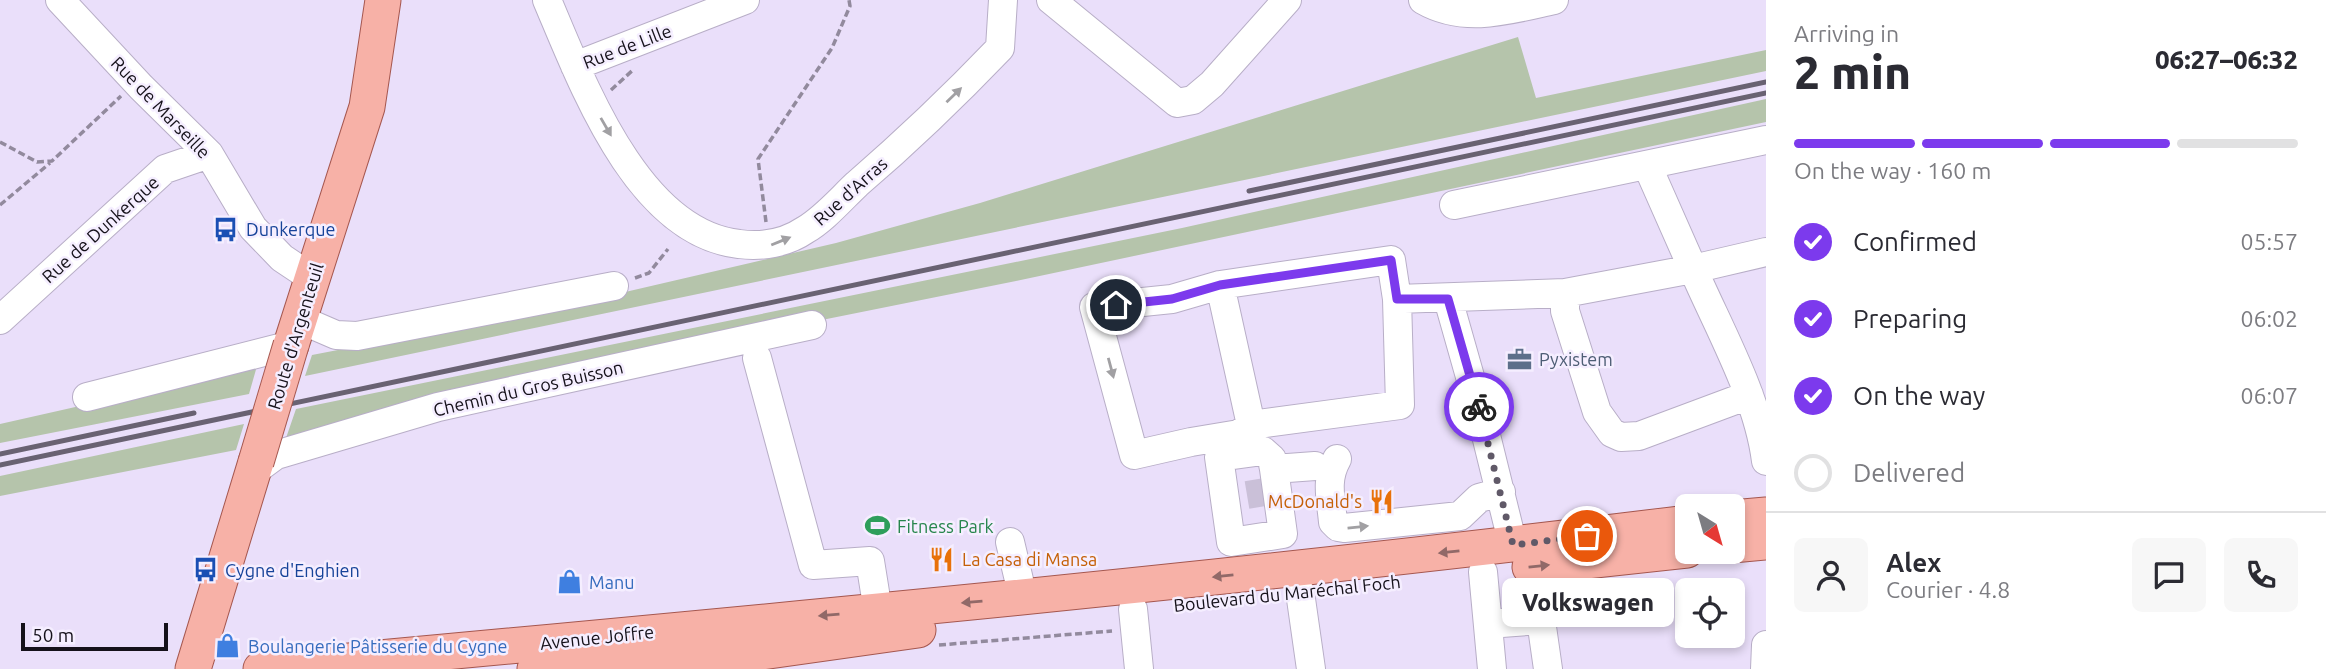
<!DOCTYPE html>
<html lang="en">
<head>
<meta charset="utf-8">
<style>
  :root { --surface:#fff; --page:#f7f7f7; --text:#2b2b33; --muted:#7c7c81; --line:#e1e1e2; --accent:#7c3aed }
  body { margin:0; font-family:Ubuntu,sans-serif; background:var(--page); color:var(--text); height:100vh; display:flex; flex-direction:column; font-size:26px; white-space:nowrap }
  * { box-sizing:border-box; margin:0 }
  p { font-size:23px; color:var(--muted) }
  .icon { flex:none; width:38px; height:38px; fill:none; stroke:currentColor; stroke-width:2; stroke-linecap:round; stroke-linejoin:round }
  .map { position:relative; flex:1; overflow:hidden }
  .details { display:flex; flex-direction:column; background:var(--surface); width:560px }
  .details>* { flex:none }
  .needle { width:46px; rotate:143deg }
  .fabs { position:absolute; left:1675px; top:494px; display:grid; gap:14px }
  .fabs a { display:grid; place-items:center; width:70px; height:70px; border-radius:10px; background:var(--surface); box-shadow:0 4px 10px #0003; font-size:35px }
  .scale { position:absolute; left:21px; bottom:18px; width:147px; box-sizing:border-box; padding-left:7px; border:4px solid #15111a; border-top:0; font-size:19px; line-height:24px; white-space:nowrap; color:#15111a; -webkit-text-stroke:5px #f5eeff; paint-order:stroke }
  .pin { position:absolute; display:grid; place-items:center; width:60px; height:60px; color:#fff; margin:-30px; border:4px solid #fff; border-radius:50%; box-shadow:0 2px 7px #0007 }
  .courier { position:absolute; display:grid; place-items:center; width:70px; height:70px; margin:-35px; border:5px solid #7c3aed; border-radius:50%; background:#fff; color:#222; box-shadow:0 2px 9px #0007 }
  .bubble { position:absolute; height:49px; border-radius:10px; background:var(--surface); box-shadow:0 4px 10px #0003; font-size:23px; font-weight:800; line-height:49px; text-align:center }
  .headline em { font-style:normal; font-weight:800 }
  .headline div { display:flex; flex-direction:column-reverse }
  .headline { display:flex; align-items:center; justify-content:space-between; height:119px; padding:0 28px }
  h1 { font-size:46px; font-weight:800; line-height:52px }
  .bar { display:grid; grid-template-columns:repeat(4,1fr); gap:10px 7px; align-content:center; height:84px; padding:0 28px }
  .bar i { height:9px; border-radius:5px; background:var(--line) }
  .bar .active { background:var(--accent) }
  .bar p { grid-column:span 4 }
  .line { display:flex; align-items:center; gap:18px; padding:0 28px; border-top:2px solid var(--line) }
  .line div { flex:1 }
  .round { display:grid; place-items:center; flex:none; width:74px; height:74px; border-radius:10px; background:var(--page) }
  ol { padding:0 28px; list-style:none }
  li { display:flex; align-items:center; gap:21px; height:77px }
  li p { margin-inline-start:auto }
  li .icon { padding:7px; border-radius:50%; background:var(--accent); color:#fff; stroke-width:4 }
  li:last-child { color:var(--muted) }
  li i { width:38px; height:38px; border:4px solid var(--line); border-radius:50% }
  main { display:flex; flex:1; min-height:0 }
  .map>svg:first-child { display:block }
  .green { fill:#b5c4ab }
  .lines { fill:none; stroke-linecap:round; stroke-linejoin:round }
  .minor-tunnel { stroke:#cac0d8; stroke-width:28; stroke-dasharray:28 14; stroke-linecap:butt }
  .minor-casing { stroke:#b8aec7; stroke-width:30 }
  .major-casing { stroke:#a5574f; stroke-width:37 }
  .path { stroke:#928a9d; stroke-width:3.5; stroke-dasharray:7 3.5; stroke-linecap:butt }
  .minor { stroke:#fff; stroke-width:28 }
  .major { stroke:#f7b1a7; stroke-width:35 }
  .rail { stroke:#696272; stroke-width:5 }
  .major-bridge-casing { stroke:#a5574f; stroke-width:37; stroke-linecap:butt }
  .major-bridge { stroke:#f7b1a7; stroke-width:35 }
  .oneway { fill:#a1a0a3 }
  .oneway2 { fill:#916968 }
  .done { stroke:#605968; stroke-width:7; stroke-dasharray:0 12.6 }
  .route { stroke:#7c3aed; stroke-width:9 }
  .labels { text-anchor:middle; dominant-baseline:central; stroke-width:5; stroke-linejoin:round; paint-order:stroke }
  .street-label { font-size:18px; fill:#15111a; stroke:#f5eeff }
  .transit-label { font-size:18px; fill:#164399; stroke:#f5eeff; text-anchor:start }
  .service-label { font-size:18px; fill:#4e5e75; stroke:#f5eeff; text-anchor:start }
  .food-label { font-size:18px; fill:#c56008; stroke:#f5eeff; text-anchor:end }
  .leisure-label { font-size:18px; fill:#27864d; stroke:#f5eeff; text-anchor:start }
  .shop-label { font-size:18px; fill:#366cbe; stroke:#f5eeff; text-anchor:start }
</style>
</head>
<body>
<main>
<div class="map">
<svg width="1766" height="669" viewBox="0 0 1766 669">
  <rect width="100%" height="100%" fill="#eadffa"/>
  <path class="green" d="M1518 37 1536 98 1766 50V71L305 376 312 355 565 306 836 243 980 203Z
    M1766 99V122L1016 281 544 376 286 438 296 409 1182 228Z
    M257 366 249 394 0 443V424Z
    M244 424 236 450 0 496V476Z"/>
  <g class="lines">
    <path class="minor-tunnel" d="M1247 495 1265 492"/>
    <defs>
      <path id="minor" d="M60 0 141 87 209 154 253 228 282 258 312 278
        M547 0C582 82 637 233 739 244 762 247 786 243 805 230 824 219 841 199 857 184 907 141 954 96 1000 48L1003 0
        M1051 0 1177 103 1193 100 1212 84 1287 0
        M1423 0C1465 24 1509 10 1554 0
        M575 66 745 0
        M1454 205 1766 140
        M1766 252 1693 269C1719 329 1758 397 1766 461
        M1391 260 1397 299 1400 405 1251 425 1220 285Z
        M1220 285 1172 299 1094 307 1134 455 1191 442 1239 434 1251 425
        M1565 293V311L1597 412 1612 433 1621 437 1639 436 1749 395
        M1397 299 1565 293 1693 269 1647 165
        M1448 299 1482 419 1513 545
        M299 319 336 335 357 336 614 286
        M0 320 165 169 209 154
        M757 358 813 565 870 561 878 611
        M87 397 291 345
        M1337 459C1325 480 1331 499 1333 522L1338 527 1344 528 1460 516 1479 498 1501 492
        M1274 469 1283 534 1231 542 1219 457 1263 451 1272 459 1274 469 1315 466
        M253 472 276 455 438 407 812 325
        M1010 542 1023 597
        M1483 572 1492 669
        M1300 592 1311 669
        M1133 609 1139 669
        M1488 624 1541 620 1548 669
        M1765 669 1766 645"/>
      <path id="major" d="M291 345 367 107 383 0
        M1732 518 1766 515
        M1732 545 1766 542
        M1530 567 1687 550
        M193 669 256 462
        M261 669C737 625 1213 582 1687 523
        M535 669 639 657
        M640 669 918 630"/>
    </defs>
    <use href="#minor" class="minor-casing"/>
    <use href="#major" class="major-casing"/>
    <path class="path" d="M611 90 634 69
      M0 142 37 162 52 161 121 96
      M0 205 50 163
      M766 222 758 159 832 48 850 6 849 0
      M635 278 649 273 668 249
      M939 645 1112 631"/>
    <use href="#minor" class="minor"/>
    <use href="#major" class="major"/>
    <path class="rail" d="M1249 191 1766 82
      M0 454 194 413
      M0 465 1766 93"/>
    <defs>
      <path id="major-bridge" d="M256 462 291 345"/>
    </defs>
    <use href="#major-bridge" class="major-bridge-casing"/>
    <use href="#major-bridge" class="major-bridge"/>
  </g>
  <defs><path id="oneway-solid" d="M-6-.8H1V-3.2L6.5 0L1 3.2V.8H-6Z" transform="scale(1.75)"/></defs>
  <g class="oneway">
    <use href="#oneway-solid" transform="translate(954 95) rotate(-44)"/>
    <use href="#oneway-solid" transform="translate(606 127) rotate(60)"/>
    <use href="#oneway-solid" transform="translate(781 241) rotate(-22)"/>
    <use href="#oneway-solid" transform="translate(1111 368) rotate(75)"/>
    <use href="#oneway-solid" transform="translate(1358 527) rotate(-6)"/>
  </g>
  <g class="oneway2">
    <use href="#oneway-solid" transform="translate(1449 552) rotate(174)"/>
    <use href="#oneway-solid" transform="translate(1539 566) rotate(-6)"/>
    <use href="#oneway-solid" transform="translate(1223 576) rotate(174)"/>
    <use href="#oneway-solid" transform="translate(972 602) rotate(175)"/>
    <use href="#oneway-solid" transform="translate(829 615) rotate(175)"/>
  </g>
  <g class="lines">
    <path class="done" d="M1479 407 1513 545 1587 536"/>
    <path class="route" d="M1116 305 1172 299 1220 285 1391 260 1397 299H1448L1479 407"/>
  </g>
  <defs>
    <symbol id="bus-bare" viewBox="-9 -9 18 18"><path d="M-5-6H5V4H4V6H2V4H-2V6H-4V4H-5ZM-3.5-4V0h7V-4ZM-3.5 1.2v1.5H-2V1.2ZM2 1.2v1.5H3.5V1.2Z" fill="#1a4fb4" stroke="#f5eeff" stroke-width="2.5" paint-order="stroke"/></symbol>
    <symbol id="office-bare" viewBox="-9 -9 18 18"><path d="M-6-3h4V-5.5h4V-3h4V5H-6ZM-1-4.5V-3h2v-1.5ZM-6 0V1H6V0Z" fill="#5c6f8a" stroke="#f5eeff" stroke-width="2.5" paint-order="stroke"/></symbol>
    <symbol id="restaurant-bare" viewBox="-9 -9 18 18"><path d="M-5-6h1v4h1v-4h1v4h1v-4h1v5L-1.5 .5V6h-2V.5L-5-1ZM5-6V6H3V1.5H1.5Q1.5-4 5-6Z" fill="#e8710a" stroke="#f5eeff" stroke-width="2.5" paint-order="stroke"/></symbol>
    <symbol id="stadium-bare" viewBox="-9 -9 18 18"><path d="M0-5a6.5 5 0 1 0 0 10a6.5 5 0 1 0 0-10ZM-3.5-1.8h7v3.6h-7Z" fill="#2e9e5b" stroke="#f5eeff" stroke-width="2.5" paint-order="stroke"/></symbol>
    <symbol id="shop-bare" viewBox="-9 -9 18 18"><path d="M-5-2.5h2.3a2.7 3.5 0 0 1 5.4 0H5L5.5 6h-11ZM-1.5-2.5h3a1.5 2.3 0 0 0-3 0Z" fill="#3f7fe0" stroke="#f5eeff" stroke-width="2.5" paint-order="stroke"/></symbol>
  </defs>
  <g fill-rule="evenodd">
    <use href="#bus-bare" x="208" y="212" width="35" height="35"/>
    <use href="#office-bare" x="1502" y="342" width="35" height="35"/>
    <use href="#restaurant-bare" x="1364" y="484" width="35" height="35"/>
    <use href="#stadium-bare" x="860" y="508" width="35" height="35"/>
    <use href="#restaurant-bare" x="924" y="542" width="35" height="35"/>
    <use href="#bus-bare" x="188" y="552" width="35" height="35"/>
    <use href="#shop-bare" x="552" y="564" width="35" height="35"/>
    <use href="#shop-bare" x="210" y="628" width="35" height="35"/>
  </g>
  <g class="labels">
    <g class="street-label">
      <text transform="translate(627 46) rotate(-21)">Rue de Lille</text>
      <text transform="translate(161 107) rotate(46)">Rue de Marseille</text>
      <text transform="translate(850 191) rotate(-42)">Rue d'Arras</text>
      <text transform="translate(100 229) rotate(-42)">Rue de Dunkerque</text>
      <text transform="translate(295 336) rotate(-73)">Route d'Argenteuil</text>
      <text transform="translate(528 388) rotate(-13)">Chemin du Gros Buisson</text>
      <text transform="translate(1287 593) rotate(-6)">Boulevard du Maréchal Foch</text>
      <text transform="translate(597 637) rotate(-6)">Avenue Joffre</text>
    </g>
    <g class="transit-label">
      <text x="246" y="229">Dunkerque</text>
      <text x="225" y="570">Cygne d'Enghien</text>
    </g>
    <g class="service-label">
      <text x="1539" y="359">Pyxistem</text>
    </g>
    <g class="food-label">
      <text x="1362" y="501">McDonald's</text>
      <text x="962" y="559" text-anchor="start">La Casa di Mansa</text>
    </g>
    <g class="leisure-label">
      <text x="897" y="526">Fitness Park</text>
    </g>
    <g class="shop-label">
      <text x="589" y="582">Manu</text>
      <text x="248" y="646">Boulangerie Pâtisserie du Cygne</text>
    </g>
  </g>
</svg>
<div class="fabs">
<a><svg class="needle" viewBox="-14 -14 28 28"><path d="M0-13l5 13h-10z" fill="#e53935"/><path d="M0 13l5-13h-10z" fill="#7c7c81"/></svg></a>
<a><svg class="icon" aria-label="locate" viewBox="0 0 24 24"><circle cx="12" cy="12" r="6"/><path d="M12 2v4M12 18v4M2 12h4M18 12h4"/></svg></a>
</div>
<div class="scale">50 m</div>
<div class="pin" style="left:1587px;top:536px;background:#ea580c"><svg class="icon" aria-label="bag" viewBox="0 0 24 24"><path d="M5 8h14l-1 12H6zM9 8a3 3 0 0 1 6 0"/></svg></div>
<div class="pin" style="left:1116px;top:305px;background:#1f2937"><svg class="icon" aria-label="home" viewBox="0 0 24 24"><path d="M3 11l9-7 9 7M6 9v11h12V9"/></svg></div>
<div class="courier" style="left:1479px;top:407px"><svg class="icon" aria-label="bike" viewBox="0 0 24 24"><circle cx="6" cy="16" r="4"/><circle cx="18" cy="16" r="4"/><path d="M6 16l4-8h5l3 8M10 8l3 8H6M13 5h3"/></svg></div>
<div class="bubble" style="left:1502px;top:578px;width:172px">Volkswagen</div>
</div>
<section class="details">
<div class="headline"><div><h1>2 min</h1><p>Arriving in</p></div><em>06:27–06:32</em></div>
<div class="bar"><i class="active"></i><i class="active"></i><i class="active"></i><i></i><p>On the way · 160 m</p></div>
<ol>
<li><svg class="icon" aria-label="check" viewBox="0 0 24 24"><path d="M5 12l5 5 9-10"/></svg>Confirmed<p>05:57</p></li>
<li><svg class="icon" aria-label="check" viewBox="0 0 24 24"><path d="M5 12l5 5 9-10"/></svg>Preparing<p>06:02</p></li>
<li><svg class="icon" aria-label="check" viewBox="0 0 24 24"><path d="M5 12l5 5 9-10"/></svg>On the way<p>06:07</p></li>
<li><i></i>Delivered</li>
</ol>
<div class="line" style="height:126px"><a class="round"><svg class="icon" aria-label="person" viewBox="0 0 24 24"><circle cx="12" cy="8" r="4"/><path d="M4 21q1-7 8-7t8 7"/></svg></a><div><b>Alex</b><p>Courier · 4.8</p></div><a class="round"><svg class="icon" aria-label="chat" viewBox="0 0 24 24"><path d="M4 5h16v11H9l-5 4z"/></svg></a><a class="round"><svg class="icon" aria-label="phone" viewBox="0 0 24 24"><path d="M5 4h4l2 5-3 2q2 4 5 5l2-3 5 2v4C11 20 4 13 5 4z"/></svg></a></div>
</section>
</main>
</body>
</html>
